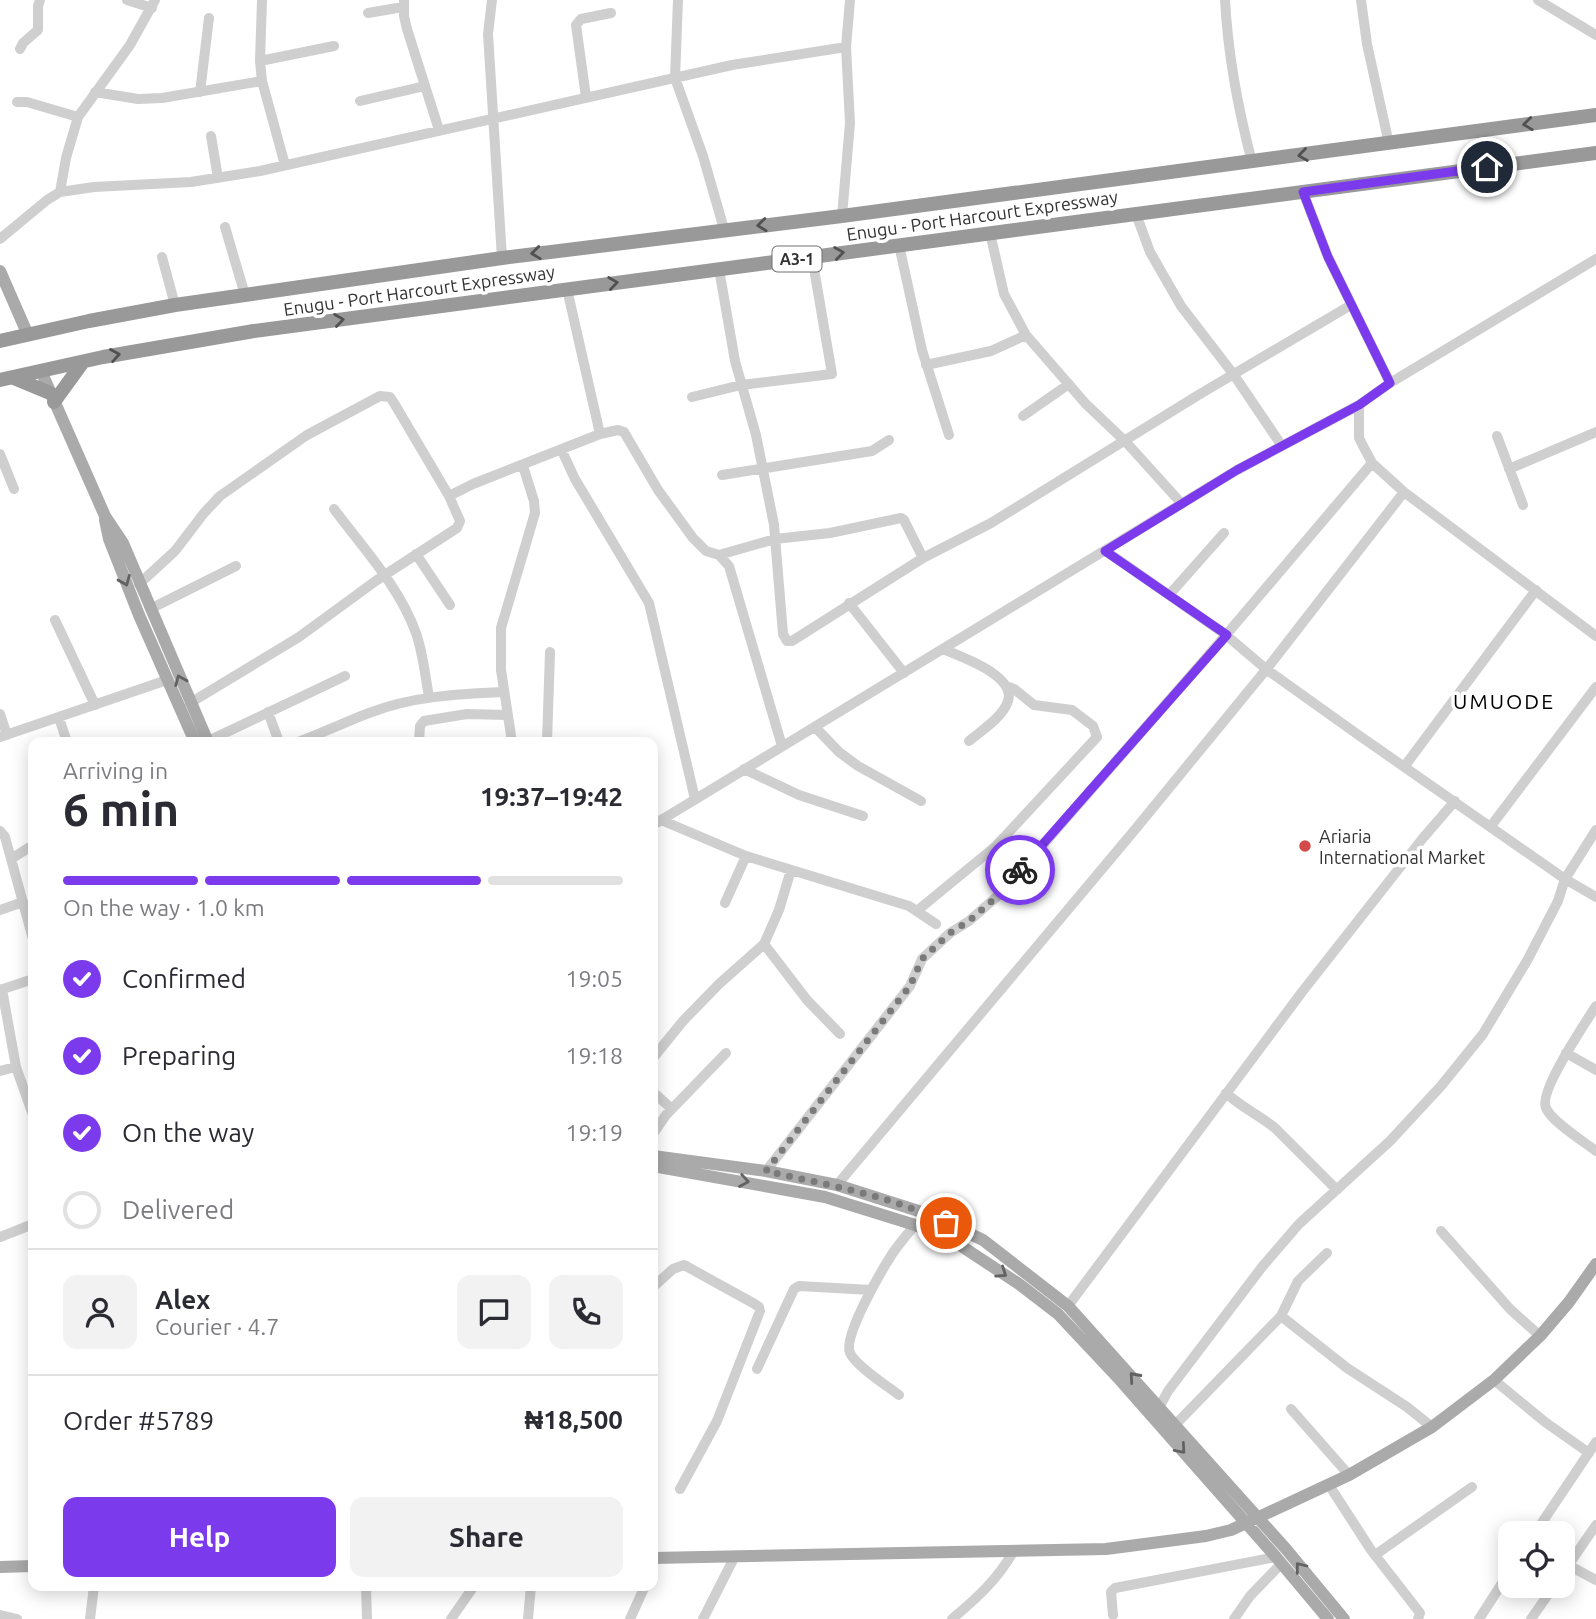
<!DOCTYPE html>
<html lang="en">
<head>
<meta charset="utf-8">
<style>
  :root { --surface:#fff; --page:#f2f2f3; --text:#2b2b33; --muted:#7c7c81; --line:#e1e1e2; --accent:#7c3aed }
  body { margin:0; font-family:Ubuntu,sans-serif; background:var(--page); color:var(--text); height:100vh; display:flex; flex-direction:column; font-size:26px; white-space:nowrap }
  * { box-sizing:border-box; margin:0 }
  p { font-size:23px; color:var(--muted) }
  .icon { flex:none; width:38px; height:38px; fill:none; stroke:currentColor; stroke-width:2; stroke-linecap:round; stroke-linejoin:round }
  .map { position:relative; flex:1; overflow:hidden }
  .side { position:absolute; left:28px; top:737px; width:630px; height:854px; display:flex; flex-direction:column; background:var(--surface); border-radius:14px; box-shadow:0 4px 18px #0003 }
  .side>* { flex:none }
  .tools { position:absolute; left:1498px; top:1521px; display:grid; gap:14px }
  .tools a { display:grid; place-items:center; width:77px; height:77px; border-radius:14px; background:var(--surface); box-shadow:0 4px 18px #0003; font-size:35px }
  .pin { position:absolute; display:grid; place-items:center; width:60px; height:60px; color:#fff; margin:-30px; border:4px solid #fff; border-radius:50%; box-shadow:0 2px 7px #0007 }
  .courier { position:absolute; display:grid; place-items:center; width:70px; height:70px; margin:-35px; border:5px solid #7c3aed; border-radius:50%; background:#fff; color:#222; box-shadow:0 2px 9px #0007 }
  .headline em { font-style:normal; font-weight:700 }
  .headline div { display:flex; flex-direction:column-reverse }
  .headline { display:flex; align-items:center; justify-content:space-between; height:119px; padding:0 35px }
  h1 { font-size:46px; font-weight:700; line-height:52px }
  .bar { display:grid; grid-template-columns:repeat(4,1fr); gap:10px 7px; align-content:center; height:84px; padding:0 35px }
  .bar i { height:9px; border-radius:5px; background:var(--line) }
  .bar .active { background:var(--accent) }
  .bar p { grid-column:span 4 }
  .line { display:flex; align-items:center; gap:18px; padding:0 35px; border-top:2px solid var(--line) }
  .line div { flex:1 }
  .round { display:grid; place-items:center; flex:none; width:74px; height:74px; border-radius:14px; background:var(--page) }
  ol { padding:0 35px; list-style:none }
  li { display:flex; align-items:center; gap:21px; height:77px }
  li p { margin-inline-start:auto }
  li .icon { padding:7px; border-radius:50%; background:var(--accent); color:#fff; stroke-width:4 }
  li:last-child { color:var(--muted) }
  li i { width:38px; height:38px; border:4px solid var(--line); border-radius:50% }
  .cta { display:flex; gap:14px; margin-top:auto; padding:14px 35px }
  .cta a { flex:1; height:80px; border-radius:14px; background:var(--accent); color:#fff; font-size:28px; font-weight:700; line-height:80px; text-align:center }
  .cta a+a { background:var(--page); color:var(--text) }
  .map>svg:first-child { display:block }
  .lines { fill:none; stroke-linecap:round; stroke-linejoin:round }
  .minor { stroke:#cfcfcf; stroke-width:10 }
  .major { stroke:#aaa; stroke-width:12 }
  .highway { stroke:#999; stroke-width:14 }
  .oneway { stroke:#515151 }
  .oneway2 { stroke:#626262 }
  .done { stroke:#7a7a7a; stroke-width:7; stroke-dasharray:0 12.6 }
  .route { stroke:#7c3aed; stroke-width:9 }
  .poi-dot { fill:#d24b4a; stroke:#fff; stroke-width:2.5 }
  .labels { text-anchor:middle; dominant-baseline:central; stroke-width:7; stroke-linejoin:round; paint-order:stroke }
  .shield { fill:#fff; stroke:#707070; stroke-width:2 }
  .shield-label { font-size:16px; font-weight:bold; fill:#323232 }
  .street-label { font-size:18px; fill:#323232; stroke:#fff }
  .poi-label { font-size:18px; fill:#323232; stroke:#fff; text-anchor:start }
  .quarter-label { font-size:21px; letter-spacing:2px; fill:#000; stroke:#fff }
</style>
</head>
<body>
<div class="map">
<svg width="1596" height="1619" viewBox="0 0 1596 1619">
  <rect width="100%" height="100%" fill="#fff"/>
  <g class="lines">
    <path class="minor" d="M127 0 152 8
      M262 0 260 61 262 81 285 165
      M404 0V16L407 29 439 130
      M492 0 488 34 502 258
      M678 0 675 78 703 156 724 229
      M1225 0C1228 55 1238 109 1252 162
      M1361 0 1367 44 1389 144
      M1538 0 1596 35
      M368 13 403 7
      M20 49 23 43 38 30V6L40 0
      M260 61 334 46
      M95 92 138 99 162 98 262 81
      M200 92 209 18
      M586 97 576 25 581 19 611 13
      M360 101 425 86
      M17 102H27L78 117
      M211 136 218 178
      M60 192 66 158 78 117 130 45 155 0
      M1303 192 1328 257 1390 383
      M1136 214 1150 252 1181 306 1234 375 1282 446
      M842 216 850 123 846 47 850 0
      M225 227 245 295
      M990 233 1004 294 1026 335 1085 403 1125 441 1182 504
      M0 239 47 200 60 192 94 187 191 182 260 171 732 65 846 47
      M899 245 922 350 949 435
      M162 257 175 305
      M1596 259 1390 383 1359 405V438L1372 463 1404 492 1596 636
      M719 269 735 361 756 435 774 525 783 634 787 641H792L923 558 991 523 1200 394 1351 305
      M567 289 600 434
      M926 365 991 351 1026 335
      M692 397 741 385 832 374 812 257
      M1023 416 1069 384
      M1497 436 1523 505
      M562 451 575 479 649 603 695 799
      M0 454 14 489
      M1509 469 1596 432
      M722 475 872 451 889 440
      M449 496 473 484 600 434 618 430 624 432 658 490 693 538 706 551 719 555 729 566 782 746
      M334 509C363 548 399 586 416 633 423 653 425 675 429 697
      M1106 551 1226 635 1266 669 1357 734 1565 879 1596 897
      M416 554 450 605
      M719 555 775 539 830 533 901 518 904 520 923 558
      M139 584 175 551 204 513 220 496 307 435 380 396 390 397 394 403 449 496 460 521 457 528 377 580 299 637 190 703
      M1169 595 1224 533
      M849 603 904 673
      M150 609 236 566
      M55 620 95 705
      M943 649C961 657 1016 675 1008 701 1003 717 981 731 969 741
      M268 712 279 742
      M0 714 7 735
      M59 718 67 742
      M815 727 839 752 858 766 921 801
      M0 737 167 680
      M208 741 345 676
      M298 742C323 733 345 722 369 713 413 696 458 694 504 692
      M419 742 420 726 424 721 467 714 508 715
      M512 742 501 670V628L535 513 534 501 523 466
      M547 742 550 652
      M1404 767 1536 590
      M744 769 799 795 863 816
      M661 820 746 856 909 906 936 924
      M653 825 1237 470 1359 405
      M1491 826 1596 687
      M0 831 5 837 33 939
      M11 859 33 845
      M725 903 746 856
      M0 910 23 902
      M918 910 996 846 1097 737 1093 726 1072 710 1034 705 1014 689 1006 686
      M764 944 807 1000 840 1034
      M2 989 16 1067 33 1115
      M0 990 33 979
      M1596 1006C1586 1022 1538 1092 1546 1108 1552 1122 1583 1141 1596 1151
      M1566 1053 1596 1070
      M653 1058 683 1021 719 984 764 944 779 910 791 870
      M0 1071 16 1067
      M653 1092 672 1109
      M1226 1093C1241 1107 1259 1115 1275 1128L1337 1190
      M653 1134 666 1115 726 1053
      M766 1171 910 986 922 959 950 933 969 921 1001 893 1226 635 1372 463
      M837 1185 1133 832 1269 666 1404 492
      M1441 1231 1510 1309 1540 1336
      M0 1237 33 1224
      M653 1287 673 1269 684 1265 753 1303 759 1307 760 1311 717 1421 680 1489
      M1068 1306 1302 992 1423 838 1455 801
      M1281 1316 1347 1368 1407 1407 1432 1427
      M757 1369 794 1289 799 1286 871 1290
      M1494 1380 1545 1422 1589 1453
      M899 1395C886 1385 856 1366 850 1353 843 1337 879 1275 889 1259 896 1247 906 1236 915 1225
      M1160 1406 1168 1391 1262 1267 1299 1224 1390 1141 1441 1086 1483 1034 1528 959 1558 901 1565 879 1596 830
      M1291 1409 1349 1475
      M1176 1424 1281 1316 1298 1281 1327 1253
      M1329 1485 1371 1550 1420 1613 1418 1619
      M1535 1533 1596 1442
      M1375 1555 1472 1487
      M1568 1565 1596 1580
      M1563 1573 1596 1525
      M366 1586 367 1619
      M0 1615 17 1619
      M1113 1615 1111 1592 1115 1588 1276 1557
      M90 1619 94 1586
      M451 1619 474 1586
      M528 1619 531 1586
      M630 1619 645 1586
      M703 1619 735 1556
      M952 1619C977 1598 997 1580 1013 1552
      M1234 1619 1250 1596 1281 1564
      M1479 1619 1510 1571
      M1531 1619 1554 1586"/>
    <path class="major" d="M0 271 28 335
      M41 371 105 516 123 543 208 742
      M105 520 109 539 139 615 195 742
      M653 1156 766 1171 837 1185 928 1214 983 1240 1068 1306 1286 1549 1344 1619
      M653 1166 825 1197 915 1225 949 1238 1019 1284 1058 1314 1120 1380 1276 1557 1328 1619
      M653 1558 1106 1549 1206 1536 1231 1530 1349 1475 1432 1427 1494 1380 1540 1336 1569 1302 1596 1264
      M0 1567 33 1566"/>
    <path class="highway" d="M0 341 89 321 175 305 502 258 842 216 1596 115
      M14 378 50 393
      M0 380 103 357 254 331 1596 153
      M54 402 83 362"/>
  </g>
  <defs><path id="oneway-chevron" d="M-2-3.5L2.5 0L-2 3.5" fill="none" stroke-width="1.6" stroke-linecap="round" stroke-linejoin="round" transform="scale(1.75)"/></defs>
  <g class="oneway">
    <use href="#oneway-chevron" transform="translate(1528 124) rotate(173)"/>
    <use href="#oneway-chevron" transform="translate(1303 155) rotate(172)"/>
    <use href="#oneway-chevron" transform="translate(762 225) rotate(174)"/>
    <use href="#oneway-chevron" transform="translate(536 253) rotate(173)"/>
    <use href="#oneway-chevron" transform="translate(839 253) rotate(-8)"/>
    <use href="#oneway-chevron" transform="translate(613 283) rotate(-8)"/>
    <use href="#oneway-chevron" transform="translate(339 320) rotate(-8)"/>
    <use href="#oneway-chevron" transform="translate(115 355) rotate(-10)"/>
  </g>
  <g class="oneway2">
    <use href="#oneway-chevron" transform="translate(125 581) rotate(68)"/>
    <use href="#oneway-chevron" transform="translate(180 680) rotate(-113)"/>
    <use href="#oneway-chevron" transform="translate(744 1181) rotate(10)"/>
    <use href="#oneway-chevron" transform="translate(1002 1273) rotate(34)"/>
    <use href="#oneway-chevron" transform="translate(1134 1377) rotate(-132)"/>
    <use href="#oneway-chevron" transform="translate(1181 1449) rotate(49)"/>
    <use href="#oneway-chevron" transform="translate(1300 1567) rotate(-128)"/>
  </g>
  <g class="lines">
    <path class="done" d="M946 1223C889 1195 827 1185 766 1171L910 986 922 959 950 933 969 921 1001 893 1020 870"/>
    <path class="route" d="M1020 870 1227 635 1105 551 1237 470 1359 405 1390 383 1328 257 1303 192 1487 167"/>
  </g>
  <circle class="poi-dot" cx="1305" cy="846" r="7"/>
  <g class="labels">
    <rect class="shield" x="772.5" y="246.5" width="49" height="25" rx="5"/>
    <g class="shield-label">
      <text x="797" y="259">A3-1</text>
    </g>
    <g class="street-label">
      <text transform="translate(982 215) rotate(-8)">Enugu - Port Harcourt Expressway</text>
      <text transform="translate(419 290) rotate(-8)">Enugu - Port Harcourt Expressway</text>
    </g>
    <g class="poi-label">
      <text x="1319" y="836">Ariaria<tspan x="1319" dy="21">International Market</tspan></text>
    </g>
    <g class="quarter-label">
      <text x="1504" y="701">UMUODE</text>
    </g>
  </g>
</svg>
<div class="tools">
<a><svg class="icon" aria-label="locate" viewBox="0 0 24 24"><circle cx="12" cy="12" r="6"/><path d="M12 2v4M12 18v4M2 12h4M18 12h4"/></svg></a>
</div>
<div class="pin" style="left:946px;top:1223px;background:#ea580c"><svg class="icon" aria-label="bag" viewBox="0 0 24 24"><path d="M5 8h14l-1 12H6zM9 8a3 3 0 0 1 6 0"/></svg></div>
<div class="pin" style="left:1487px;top:167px;background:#1f2937"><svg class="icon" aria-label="home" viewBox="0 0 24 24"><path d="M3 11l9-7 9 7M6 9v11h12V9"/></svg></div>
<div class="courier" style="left:1020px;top:870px"><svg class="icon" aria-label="bike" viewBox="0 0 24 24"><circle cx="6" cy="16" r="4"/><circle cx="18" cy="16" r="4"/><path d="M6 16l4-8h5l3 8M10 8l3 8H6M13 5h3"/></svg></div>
<section class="side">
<div class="headline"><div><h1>6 min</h1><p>Arriving in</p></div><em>19:37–19:42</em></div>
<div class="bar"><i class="active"></i><i class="active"></i><i class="active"></i><i></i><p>On the way · 1.0 km</p></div>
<ol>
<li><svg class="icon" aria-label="check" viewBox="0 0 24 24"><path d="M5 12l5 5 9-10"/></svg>Confirmed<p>19:05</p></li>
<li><svg class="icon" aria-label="check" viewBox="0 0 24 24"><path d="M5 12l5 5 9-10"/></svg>Preparing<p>19:18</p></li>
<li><svg class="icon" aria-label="check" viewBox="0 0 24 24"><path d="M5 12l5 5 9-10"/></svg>On the way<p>19:19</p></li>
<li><i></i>Delivered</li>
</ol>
<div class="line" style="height:126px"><a class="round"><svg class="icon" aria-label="person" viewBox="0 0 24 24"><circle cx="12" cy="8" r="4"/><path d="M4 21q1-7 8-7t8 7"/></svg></a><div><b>Alex</b><p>Courier · 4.7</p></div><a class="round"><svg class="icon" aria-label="chat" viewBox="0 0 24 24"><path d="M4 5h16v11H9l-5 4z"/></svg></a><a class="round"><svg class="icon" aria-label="phone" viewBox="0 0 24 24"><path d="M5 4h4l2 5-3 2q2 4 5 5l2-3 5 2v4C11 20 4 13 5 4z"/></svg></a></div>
<div class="line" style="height:91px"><div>Order #5789</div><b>₦18,500</b></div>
<div class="cta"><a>Help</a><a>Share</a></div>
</section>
</div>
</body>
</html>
